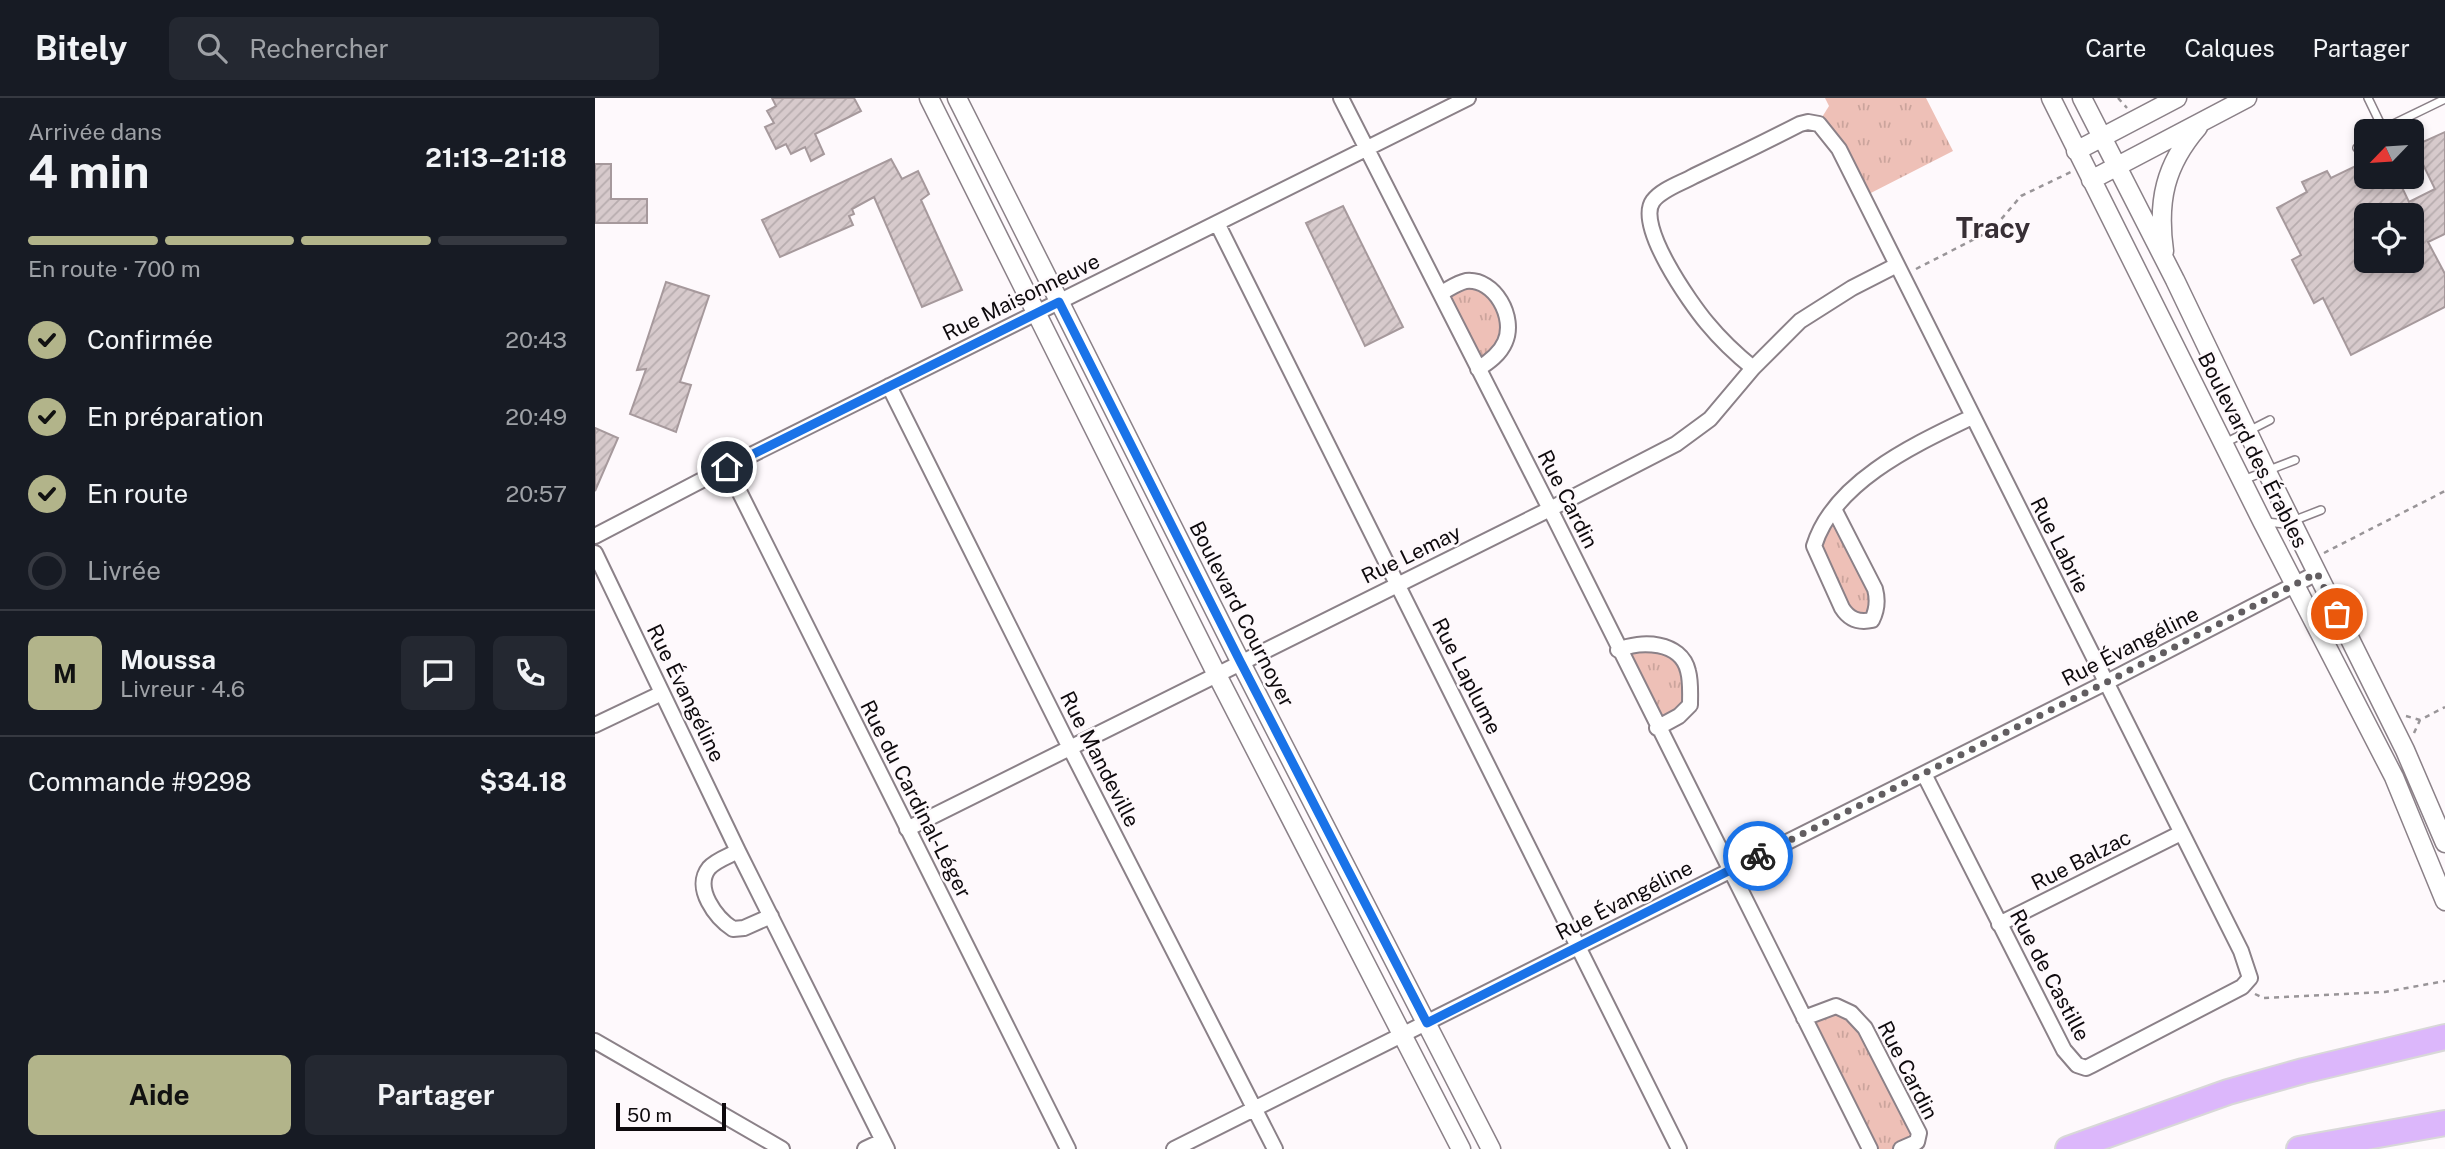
<!DOCTYPE html>
<html lang="fr">
<head>
<meta charset="utf-8">
<style>
  :root { --surface:#171b24; --page:#242831; --text:#f1f3f6; --muted:#9ea1a6; --line:#363941; --accent:#b2b48a }
  body { margin:0; font-family:"Public Sans",sans-serif; background:var(--page); color:var(--text); height:100vh; display:flex; flex-direction:column; font-size:26px; white-space:nowrap }
  * { box-sizing:border-box; margin:0 }
  p { font-size:23px; color:var(--muted) }
  .icon { flex:none; width:38px; height:38px; fill:none; stroke:currentColor; stroke-width:2; stroke-linecap:round; stroke-linejoin:round }
  .map { position:relative; flex:1; overflow:hidden }
  .panel { display:flex; flex-direction:column; background:var(--surface); width:595px }
  .panel>* { flex:none }
  .needle { width:46px; rotate:245deg }
  .fabs { position:absolute; left:1759px; top:21px; display:grid; gap:14px }
  .fabs a { display:grid; place-items:center; width:70px; height:70px; border-radius:10px; background:var(--surface); box-shadow:0 4px 10px #0003; font-size:35px }
  .scale { position:absolute; left:21px; bottom:18px; width:110px; box-sizing:border-box; padding-left:7px; border:4px solid #0e0a0d; border-top:0; font-size:19px; line-height:24px; white-space:nowrap; color:#0e0a0d; -webkit-text-stroke:5px #fef9fc; paint-order:stroke }
  .pin { position:absolute; display:grid; place-items:center; width:60px; height:60px; color:#fff; margin:-30px; border:4px solid #fff; border-radius:50%; box-shadow:0 2px 7px #0007 }
  .courier { position:absolute; display:grid; place-items:center; width:70px; height:70px; margin:-35px; border:5px solid #1a73e8; border-radius:50%; background:#fff; color:#222; box-shadow:0 2px 9px #0007 }
  .overview em { font-style:normal; font-weight:700 }
  .overview div { display:flex; flex-direction:column-reverse }
  .overview { display:flex; align-items:center; justify-content:space-between; height:119px; padding:0 28px }
  h1 { font-size:46px; font-weight:700; line-height:52px }
  .bar { display:grid; grid-template-columns:repeat(4,1fr); gap:10px 7px; align-content:center; height:84px; padding:0 28px }
  .bar i { height:9px; border-radius:5px; background:var(--line) }
  .bar .selected { background:var(--accent) }
  .bar p { grid-column:span 4 }
  .line { display:flex; align-items:center; gap:18px; padding:0 28px; border-top:2px solid var(--line) }
  .line div { flex:1 }
  .round { display:grid; place-items:center; flex:none; width:74px; height:74px; border-radius:10px; background:var(--page) }
  ol { padding:0 28px; list-style:none }
  li { display:flex; align-items:center; gap:21px; height:77px }
  li p { margin-inline-start:auto }
  li .icon { padding:7px; border-radius:50%; background:var(--accent); color:#111; stroke-width:4 }
  li:last-child { color:var(--muted) }
  li i { width:38px; height:38px; border:4px solid var(--line); border-radius:50% }
  .action { display:flex; gap:14px; margin-top:auto; padding:14px 28px }
  .action a { flex:1; height:80px; border-radius:10px; background:var(--accent); color:#111; font-size:28px; font-weight:700; line-height:80px; text-align:center }
  .action a+a { background:var(--page); color:var(--text) }
  header { display:flex; align-items:center; gap:42px; box-sizing:border-box; height:98px; padding:0 35px; background:var(--surface); border-bottom:2px solid var(--line) }
  header strong { font-size:33px }
  nav { display:flex; gap:38px; margin-inline-start:auto; font-size:24px }
  .search { width:490px; height:63px; background:var(--page); display:flex; align-items:center; gap:18px; box-sizing:border-box; padding:0 24px; border-radius:10px; color:var(--muted); font-size:26px }
  main { display:flex; flex:1; min-height:0 }
  .map>svg:first-child { display:block }
  .grass { fill:url(#grass-tufts) }
  .building { fill:url(#building-hatch); stroke:#a6999c; stroke-width:2; fill-rule:evenodd }
  .lines { fill:none; stroke-linecap:round; stroke-linejoin:round }
  .service-casing { stroke:#8b8188; stroke-width:10 }
  .minor-casing { stroke:#8b8188; stroke-width:18 }
  .tertiary-casing { stroke:#8b8188; stroke-width:21 }
  .motorway-casing { stroke:#d8d8d8; stroke-width:28 }
  .path { stroke:#999598; stroke-width:2.5; stroke-dasharray:5 5; stroke-linecap:butt }
  .service { stroke:#fff; stroke-width:7 }
  .minor { stroke:#fff; stroke-width:14 }
  .tertiary { stroke:#fff; stroke-width:18 }
  .motorway { stroke:#dcb7fb; stroke-width:24 }
  .done { stroke:#625e61; stroke-width:7; stroke-dasharray:0 12.6 }
  .route { stroke:#1a73e8; stroke-width:9 }
  .labels { text-anchor:middle; dominant-baseline:central; stroke-width:5; stroke-linejoin:round; paint-order:stroke }
  .street-label { font-size:21px; fill:#0e0a0d; stroke:#fef9fc }
  .district-label { font-size:28px; font-weight:bold; fill:#372f35; stroke:#fef9fc }
</style>
</head>
<body>
<header>
<strong>Bitely</strong>
<div class="search"><svg class="icon" aria-label="search" viewBox="0 0 24 24"><circle cx="10" cy="10" r="6"/><path d="M15 15l6 6"/></svg>Rechercher</div>
<nav><a>Carte</a><a>Calques</a><a>Partager</a></nav>
</header>
<main>
<section class="panel">
<div class="overview"><div><h1>4 min</h1><p>Arrivée dans</p></div><em>21:13–21:18</em></div>
<div class="bar"><i class="selected"></i><i class="selected"></i><i class="selected"></i><i></i><p>En route · 700 m</p></div>
<ol>
<li><svg class="icon" aria-label="check" viewBox="0 0 24 24"><path d="M5 12l5 5 9-10"/></svg>Confirmée<p>20:43</p></li>
<li><svg class="icon" aria-label="check" viewBox="0 0 24 24"><path d="M5 12l5 5 9-10"/></svg>En préparation<p>20:49</p></li>
<li><svg class="icon" aria-label="check" viewBox="0 0 24 24"><path d="M5 12l5 5 9-10"/></svg>En route<p>20:57</p></li>
<li><i></i>Livrée</li>
</ol>
<div class="line" style="height:126px"><b class="round" style="background:var(--accent);color:#111">M</b><div><b>Moussa</b><p>Livreur · 4.6</p></div><a class="round"><svg class="icon" aria-label="chat" viewBox="0 0 24 24"><path d="M4 5h16v11H9l-5 4z"/></svg></a><a class="round"><svg class="icon" aria-label="phone" viewBox="0 0 24 24"><path d="M5 4h4l2 5-3 2q2 4 5 5l2-3 5 2v4C11 20 4 13 5 4z"/></svg></a></div>
<div class="line" style="height:91px"><div>Commande #9298</div><b>$34.18</b></div>
<div class="action"><a>Aide</a><a>Partager</a></div>
</section>
<div class="map">
<svg width="1850" height="1051" viewBox="0 0 1850 1051">
  <defs>
    <pattern id="grass-tufts" width="24" height="20" patternUnits="userSpaceOnUse" patternTransform="scale(1.75)"><rect width="24" height="20" fill="#eec0b7"/><path d="M3 7l-1-3M5 7V3M7 7l1-3M15 17l-1-3M17 17v-4M19 17l1-3" fill="none" stroke="#cba49c"/></pattern>
    <pattern id="building-hatch" width="6" height="6" patternUnits="userSpaceOnUse" patternTransform="scale(1.75)"><rect width="6" height="6" fill="#d7cacc"/><path d="M-1 1l2-2M0 6l6-6M5 7l2-2" fill="none" stroke="#b7acae"/></pattern>
  </defs>
  <rect width="100%" height="100%" fill="#fef9fc"/>
  <path class="grass" d="M1230 0H1331L1358 53 1268 99 1224 24 1234 8Z
    M870 183 890 190 912 229 886 268 850 196Z
    M1239 415 1278 491 1275 520 1254 516 1221 448Z
    M1040 546 1088 562 1093 604 1066 625 1029 549Z
    M1221 914 1256 915 1323 1036 1304 1051H1276L1210 920Z"/>
  <path class="building" d="M177 0H259L266 13 220 36 229 56 216 63 210 49 196 56 191 46 181 51 170 29 179 25 172 13 181 8Z
    M1850 34V136L1833 144 1850 176V209L1756 257 1728 200 1719 205 1697 162 1706 157 1682 110 1712 94 1707 84 1732 73 1736 80 1771 63V79H1802L1814 104 1840 91 1819 48ZM1771 117H1816V163H1771Z
    M296 61 307 81 323 73 334 96 326 102 367 192 327 209 279 99 257 111 259 116 254 118 258 127 185 159 167 122Z
    M0 66H16V101H52V125H0Z
    M748 108 808 229 770 248 711 125Z
    M71 184 114 198 85 284 96 287 81 334 35 316 51 271 42 272Z
    M0 330 23 340 0 393Z"/>
  <g class="lines">
    <defs>
      <path id="service" d="M1773 0 1788 31
        M1784 33 1850 1
        M1762 50 1771 44
        M1630 345 1675 322
        M1648 382 1700 362
        M1671 424 1690 426 1726 412"/>
      <path id="minor" d="M746 0 955 411 1275 1051
        M622 125 1084 1051
        M846 195C854 191 862 185 871 183 900 180 921 220 910 244 905 256 894 264 883 271
        M1158 270C1142 257 1126 242 1112 225 1096 206 1040 127 1058 103 1067 91 1087 85 1099 78 1135 61 1170 44 1205 26L1213 24 1224 26 1244 51 1646 853 1655 880 1647 889 1497 967 1491 970 1482 967 1469 952 1329 676
        M294 288 475 650 680 1051
        M132 369 473 1051
        M1239 411 1280 491C1283 502 1282 512 1277 522 1263 525 1254 521 1247 510L1219 448C1239 383 1321 346 1377 319
        M0 438 132 369 873 0
        M0 455 143 753 292 1051
        M1023 552C1046 542 1086 543 1093 573 1096 584 1095 596 1095 607L1084 618 1062 630
        M0 627 67 595
        M312 731 955 411 1081 346 1115 321 1158 270 1205 223 1257 190 1302 167
        M143 753C134 758 121 762 114 770 98 790 121 820 138 831L149 830 176 818
        M1404 826 1586 735
        M1209 920 1241 908 1256 915 1270 930 1324 1035 1322 1044 1306 1051
        M0 943 187 1051
        M270 1051 287 1043
        M579 1051 1512 584 1722 475"/>
      <path id="tertiary" d="M334 0 622 577 866 1051
        M362 0 646 565 896 1051
        M1456 0 1667 423 1799 679 1850 803
        M1487 0 1580 182 1671 372 1810 652 1850 745
        M1481 53 1582 0
        M1496 82 1652 0
        M1569 153C1562 103 1570 67 1603 29"/>
      <path id="motorway" d="M1473 1051 1633 994 1708 973 1850 939
        M1704 1051 1850 1025"/>
    </defs>
    <use href="#service" class="service-casing"/>
    <use href="#minor" class="minor-casing"/>
    <use href="#tertiary" class="tertiary-casing"/>
    <use href="#motorway" class="motorway-casing"/>
    <path class="path" d="M1523 0 1532 10
      M1321 171 1397 132 1426 98 1476 74
      M1729 455 1850 393
      M1811 618 1825 622
      M1819 635 1825 622 1850 609
      M1660 896 1668 900 1790 894 1850 883"/>
    <use href="#service" class="service"/>
    <use href="#minor" class="minor"/>
    <use href="#tertiary" class="tertiary"/>
    <use href="#motorway" class="motorway"/>
  </g>
  <g class="lines">
    <path class="done" d="M1163 758 1512 584 1722 475 1742 516"/>
    <path class="route" d="M132 369 464 204 646 565 832 925 1163 758"/>
  </g>
  <g class="labels">
    <g class="street-label">
      <text transform="translate(426 199) rotate(-26)">Rue Maisonneuve</text>
      <text transform="translate(1658 352) rotate(63)">Boulevard des Érables</text>
      <text transform="translate(973 401) rotate(63)">Rue Cardin</text>
      <text transform="translate(1465 447) rotate(63)">Rue Labrie</text>
      <text transform="translate(816 456) rotate(-26)">Rue Lemay</text>
      <text transform="translate(647 516) rotate(63)">Boulevard Cournoyer</text>
      <text transform="translate(1535 548) rotate(-27)">Rue Évangéline</text>
      <text transform="translate(872 578) rotate(63)">Rue Laplume</text>
      <text transform="translate(91 595) rotate(64)">Rue Évangéline</text>
      <text transform="translate(505 661) rotate(63)">Rue Mandeville</text>
      <text transform="translate(321 701) rotate(63)">Rue du Cardinal-Léger</text>
      <text transform="translate(1486 762) rotate(-27)">Rue Balzac</text>
      <text transform="translate(1029 802) rotate(-27)">Rue Évangéline</text>
      <text transform="translate(1455 877) rotate(62)">Rue de Castille</text>
      <text transform="translate(1313 972) rotate(63)">Rue Cardin</text>
    </g>
    <g class="district-label">
      <text x="1398" y="129">Tracy</text>
    </g>
  </g>
</svg>
<div class="fabs">
<a><svg class="needle" viewBox="-14 -14 28 28"><path d="M0-13l5 13h-10z" fill="#e53935"/><path d="M0 13l5-13h-10z" fill="#9ea1a6"/></svg></a>
<a><svg class="icon" aria-label="locate" viewBox="0 0 24 24"><circle cx="12" cy="12" r="6"/><path d="M12 2v4M12 18v4M2 12h4M18 12h4"/></svg></a>
</div>
<div class="scale">50 m</div>
<div class="pin" style="left:1742px;top:516px;background:#ea580c"><svg class="icon" aria-label="bag" viewBox="0 0 24 24"><path d="M5 8h14l-1 12H6zM9 8a3 3 0 0 1 6 0"/></svg></div>
<div class="pin" style="left:132px;top:369px;background:#1f2937"><svg class="icon" aria-label="home" viewBox="0 0 24 24"><path d="M3 11l9-7 9 7M6 9v11h12V9"/></svg></div>
<div class="courier" style="left:1163px;top:758px"><svg class="icon" aria-label="bike" viewBox="0 0 24 24"><circle cx="6" cy="16" r="4"/><circle cx="18" cy="16" r="4"/><path d="M6 16l4-8h5l3 8M10 8l3 8H6M13 5h3"/></svg></div>
</div>
</main>
</body>
</html>
